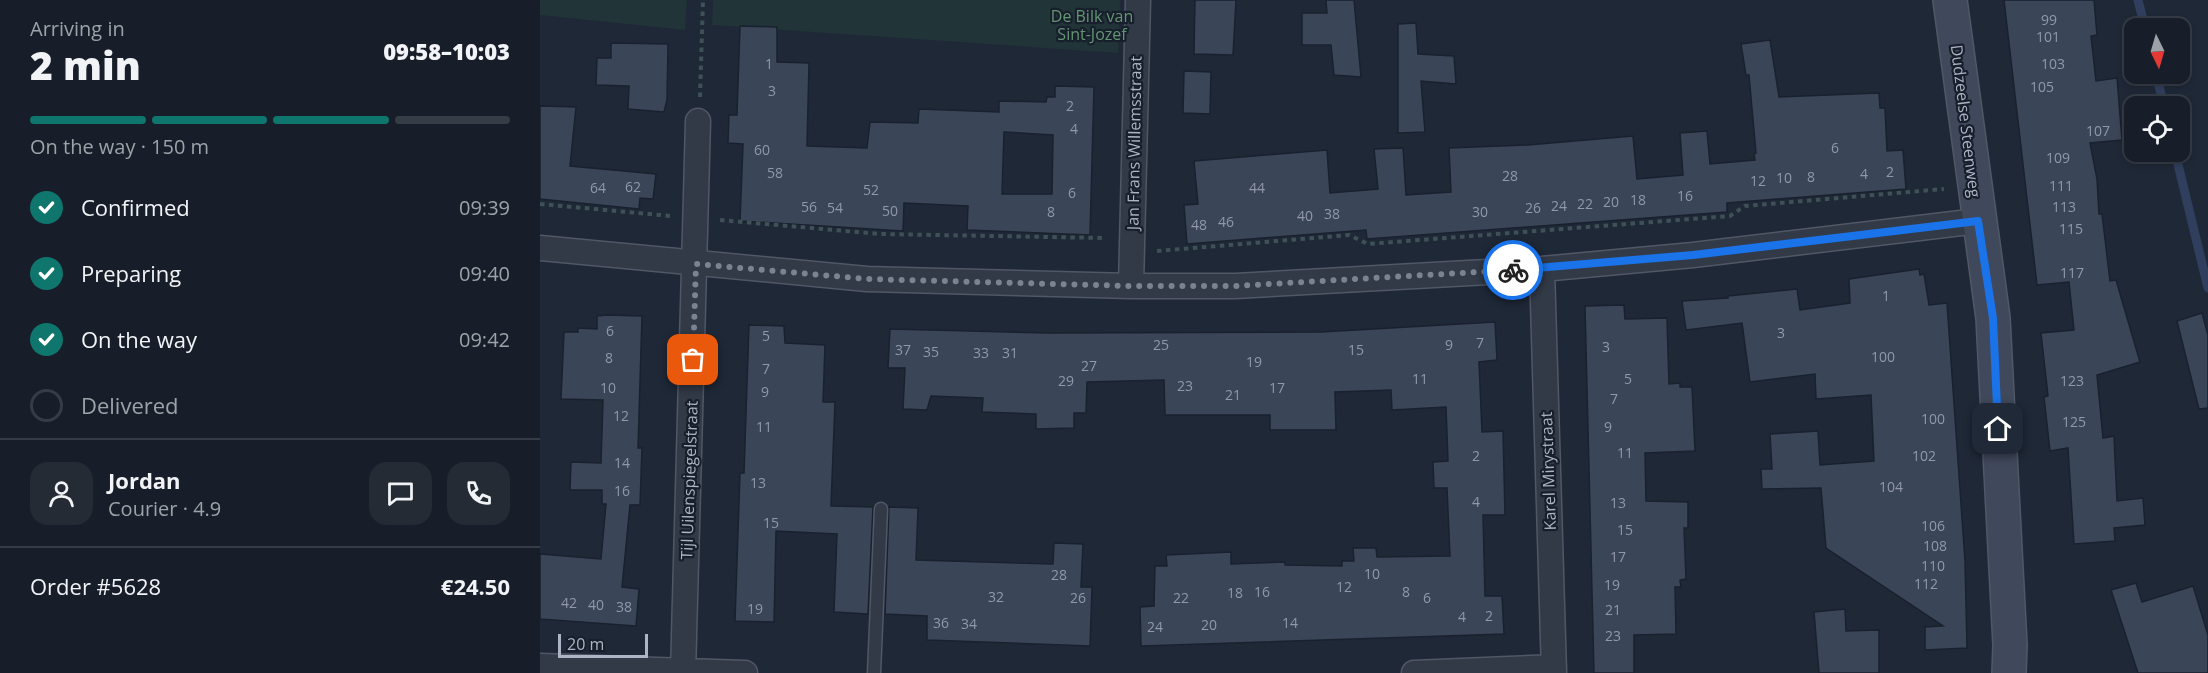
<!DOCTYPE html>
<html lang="en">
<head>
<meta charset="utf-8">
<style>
  :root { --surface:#171e29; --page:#242b35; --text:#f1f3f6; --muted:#9ea2a8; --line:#363c46; --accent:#0f766e }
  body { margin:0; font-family:"Open Sans",sans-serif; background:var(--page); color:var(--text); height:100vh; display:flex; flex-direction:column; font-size:22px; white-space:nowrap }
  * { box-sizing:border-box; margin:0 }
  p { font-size:20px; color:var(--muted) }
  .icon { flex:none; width:33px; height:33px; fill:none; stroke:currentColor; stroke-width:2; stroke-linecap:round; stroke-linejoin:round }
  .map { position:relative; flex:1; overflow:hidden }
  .drawer { display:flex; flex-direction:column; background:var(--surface); width:540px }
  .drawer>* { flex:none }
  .needle { width:39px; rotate:175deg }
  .fabs { position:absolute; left:1584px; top:18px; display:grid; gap:12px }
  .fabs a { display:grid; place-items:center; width:66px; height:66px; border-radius:12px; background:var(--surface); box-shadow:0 3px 9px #0003,0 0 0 2px var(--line); font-size:30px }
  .scale { position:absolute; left:18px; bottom:15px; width:90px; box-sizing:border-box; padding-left:6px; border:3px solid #acb4c5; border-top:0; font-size:16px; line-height:21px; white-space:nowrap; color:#acb4c5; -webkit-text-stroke:4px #181f2c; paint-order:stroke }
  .pin { position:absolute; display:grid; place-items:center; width:51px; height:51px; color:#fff; margin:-26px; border-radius:12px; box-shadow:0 3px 9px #0006 }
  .courier { position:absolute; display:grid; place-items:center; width:60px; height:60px; margin:-30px; border:4px solid #1a73e8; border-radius:50%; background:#fff; color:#222; box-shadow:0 2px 8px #0007 }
  .summary em { font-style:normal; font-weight:800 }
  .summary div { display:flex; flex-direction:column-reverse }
  .summary { display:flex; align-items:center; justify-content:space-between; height:102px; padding:0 30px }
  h1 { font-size:39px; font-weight:800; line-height:45px }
  .bar { display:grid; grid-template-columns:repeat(4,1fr); gap:9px 6px; align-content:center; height:72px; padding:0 30px }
  .bar i { height:8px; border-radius:4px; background:var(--line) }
  .bar .active { background:var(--accent) }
  .bar p { grid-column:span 4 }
  .line { display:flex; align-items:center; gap:15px; padding:0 30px; border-top:2px solid var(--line) }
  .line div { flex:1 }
  .round { display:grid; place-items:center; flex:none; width:63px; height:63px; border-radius:18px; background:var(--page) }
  ol { padding:0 30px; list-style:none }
  li { display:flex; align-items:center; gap:18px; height:66px }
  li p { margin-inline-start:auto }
  li .icon { padding:6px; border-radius:50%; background:var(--accent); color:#fff; stroke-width:4 }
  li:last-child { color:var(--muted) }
  li i { width:33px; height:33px; border:3px solid var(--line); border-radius:50% }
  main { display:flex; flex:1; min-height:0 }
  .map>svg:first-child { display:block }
  .green { fill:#213438 }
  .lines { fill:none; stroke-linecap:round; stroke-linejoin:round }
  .stream { stroke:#303f5d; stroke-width:9 }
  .building { fill:#3b4558; stroke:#1a212e; stroke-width:1.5; fill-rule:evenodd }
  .service-casing { stroke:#505766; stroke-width:15 }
  .minor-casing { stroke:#505766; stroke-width:27 }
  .secondary-casing { stroke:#505766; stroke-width:36 }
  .path { stroke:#3e5156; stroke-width:4; stroke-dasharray:4.5 4.5; stroke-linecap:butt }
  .service { stroke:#323a47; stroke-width:12 }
  .minor { stroke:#323a47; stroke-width:24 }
  .secondary { stroke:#40485b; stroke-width:33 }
  .done { stroke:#7b8393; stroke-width:6; stroke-dasharray:0 10.8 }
  .route { stroke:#1a73e8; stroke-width:8 }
  .labels { text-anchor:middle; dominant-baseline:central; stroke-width:4.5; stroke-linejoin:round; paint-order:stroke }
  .number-label { font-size:14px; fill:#9098aa }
  .park-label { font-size:16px; fill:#649572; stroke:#181f2c }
  .street-label { font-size:16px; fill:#acb4c5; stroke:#181f2c }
</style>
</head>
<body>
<main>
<section class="drawer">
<div class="summary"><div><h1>2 min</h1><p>Arriving in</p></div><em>09:58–10:03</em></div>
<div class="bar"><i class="active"></i><i class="active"></i><i class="active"></i><i></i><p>On the way · 150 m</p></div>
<ol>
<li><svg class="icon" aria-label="check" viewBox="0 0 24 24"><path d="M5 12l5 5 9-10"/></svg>Confirmed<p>09:39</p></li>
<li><svg class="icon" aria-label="check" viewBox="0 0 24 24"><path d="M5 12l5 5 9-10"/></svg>Preparing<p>09:40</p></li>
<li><svg class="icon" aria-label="check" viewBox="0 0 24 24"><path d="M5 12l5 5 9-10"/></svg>On the way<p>09:42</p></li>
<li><i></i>Delivered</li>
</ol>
<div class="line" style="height:108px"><a class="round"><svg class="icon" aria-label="person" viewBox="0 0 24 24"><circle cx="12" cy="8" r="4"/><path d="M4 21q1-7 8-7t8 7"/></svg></a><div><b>Jordan</b><p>Courier · 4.9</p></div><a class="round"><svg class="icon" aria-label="chat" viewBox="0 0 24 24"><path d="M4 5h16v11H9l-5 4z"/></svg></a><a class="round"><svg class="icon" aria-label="phone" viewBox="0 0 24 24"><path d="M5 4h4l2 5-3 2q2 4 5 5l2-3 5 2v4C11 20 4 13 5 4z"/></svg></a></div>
<div class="line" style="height:78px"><div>Order #5628</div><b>€24.50</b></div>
</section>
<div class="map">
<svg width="1668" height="673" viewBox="0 0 1668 673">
  <rect width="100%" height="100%" fill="#1f2837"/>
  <path class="green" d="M0 0H147L145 30 0 15Z
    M173 0H580L578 53 172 25Z"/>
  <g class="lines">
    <path class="stream" d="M1598 0 1605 28
      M1616 74 1624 106
      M1635 152 1668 288"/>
  </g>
  <path class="building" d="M655 0H696L693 55 654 54Z
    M786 0H814L821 77 794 75 791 45H762V13H787Z
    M1464 0H1554L1557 35 1551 36 1556 81 1577 78 1582 140 1550 143 1557 179 1559 214H1562L1570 281 1576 280 1600 362 1557 375 1563 438 1574 436 1577 501 1603 498 1605 525 1574 528 1575 541 1534 544 1528 448 1510 451 1504 397 1508 396 1501 333 1534 330 1529 282 1497 285Z
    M876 23 878 54 914 56 916 84 881 81 885 132 858 133V24Z
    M200 26 237 27V62L269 63 267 146 327 148 330 122 378 123 379 109 459 112V101L506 102 507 97H515V86L554 87 550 235 427 230 428 206 364 203 363 231 200 221 203 144 188 143 189 115H197ZM464 132 513 135 512 194H462Z
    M1230 40 1239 97 1339 93 1340 108H1345L1347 151 1363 150 1366 189 1187 203V212L827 239 826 230 647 244 644 205 658 204 654 161 787 150 790 193 838 189 834 149 863 148 866 195 911 192 909 148 988 145 1093 136 1097 179 1143 175 1140 133 1167 131 1170 164 1215 160 1214 154 1216 153 1209 75H1206L1201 44Z
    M71 43 128 44 127 100 124 112 88 109 89 86 56 85 57 58H71Z
    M644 71 671 72 670 114 643 113Z
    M0 106 36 107 30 166 116 174 113 199 100 198 99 209 0 199Z
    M1379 269 1380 275 1384 274 1389 305 1407 303 1425 561 1427 648 1385 650V627L1403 626 1286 548 1281 488 1222 489 1221 469H1232L1230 434 1278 431 1280 465 1334 461 1331 395 1276 399 1275 374 1210 382 1202 323 1146 330 1142 301 1188 298V296L1257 289 1260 310 1310 303 1309 279Z
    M1084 305 1085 319 1127 318 1129 384 1140 383V387H1152L1155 451 1105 453 1106 501 1148 502V528H1144L1146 579 1140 580 1141 587H1135L1136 634 1094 635V673H1054L1045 306Z
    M1662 313 1668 335V408L1659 409 1637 321Z
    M67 315 102 316 98 448H102L100 505H90L82 587 99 589 96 626 0 619V554L61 559 66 504H62V490H30L31 462 61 463 63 400 21 399 24 332H38V328L57 329V316Z
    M955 322 957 360 939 362 942 432 963 431 965 515H943L945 596H962L964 634 601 646 600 607 614 606 615 566H627L626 555 691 552V564L745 562V565L802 566V561H814L813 548H836L837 557 910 556 907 488H894L893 462 908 461 906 407 852 410 851 390 795 392 796 430H730V415H625L624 380 547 382 546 413H534V428L496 429V414L442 412 443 398 391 396 387 410 363 409 365 368H348L350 329 507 333 781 332Z
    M209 325 244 326 245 343 285 345 283 402H295L291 506 333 507 328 614 294 612 297 534 236 531 234 622 195 621 200 473H204Z
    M349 507 378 508 376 560 513 564 514 543 543 544 541 587H552L550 646 387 640V616L345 614Z
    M1596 583 1602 602 1653 586 1668 635V673H1598L1571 590Z
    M1305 609 1306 631 1339 630V673H1279L1274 612Z"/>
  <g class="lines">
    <defs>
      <path id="service" d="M334 673 341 509"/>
      <path id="minor" d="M0 248 327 279 591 286H695L1002 269 1153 255 1438 221
        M1002 269 1014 673
        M591 286 598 0
        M0 666 205 673
        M143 673 158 121
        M874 673 1014 667"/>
      <path id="secondary" d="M1410 0 1453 318 1470 645 1469 673"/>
    </defs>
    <use href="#service" class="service-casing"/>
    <use href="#minor" class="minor-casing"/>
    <use href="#secondary" class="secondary-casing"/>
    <path class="path" d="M160 97 163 0
      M0 204 131 216
      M180 220 340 234 565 238
      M617 251 809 235 828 244 1190 216 1205 206 1404 189"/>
    <use href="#service" class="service"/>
    <use href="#minor" class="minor"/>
    <use href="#secondary" class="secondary"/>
  </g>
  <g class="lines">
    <path class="done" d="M153 360 156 264 327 279 591 286H695L973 270"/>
    <path class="route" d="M973 270 1153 255 1438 221 1453 318 1458 429"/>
  </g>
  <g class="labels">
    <g class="number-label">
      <text x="1509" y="19">99</text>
      <text x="1508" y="36">101</text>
      <text x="229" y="63">1</text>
      <text x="1513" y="63">103</text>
      <text x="1502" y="86">105</text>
      <text x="232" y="90">3</text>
      <text x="530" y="105">2</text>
      <text x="534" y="128">4</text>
      <text x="1558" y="130">107</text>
      <text x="1295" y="147">6</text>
      <text x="222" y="149">60</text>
      <text x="1518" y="157">109</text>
      <text x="1350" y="171">2</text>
      <text x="235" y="172">58</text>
      <text x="1324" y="173">4</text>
      <text x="970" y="175">28</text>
      <text x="1271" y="176">8</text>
      <text x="1244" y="177">10</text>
      <text x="1218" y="180">12</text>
      <text x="1521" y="185">111</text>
      <text x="93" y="186">62</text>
      <text x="58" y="187">64</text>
      <text x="717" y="187">44</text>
      <text x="331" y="189">52</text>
      <text x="532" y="192">6</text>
      <text x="1145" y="195">16</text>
      <text x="1098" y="199">18</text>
      <text x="1071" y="201">20</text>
      <text x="1045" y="203">22</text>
      <text x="1019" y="205">24</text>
      <text x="269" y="206">56</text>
      <text x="1524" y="206">113</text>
      <text x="295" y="207">54</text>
      <text x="993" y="207">26</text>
      <text x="350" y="210">50</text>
      <text x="511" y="211">8</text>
      <text x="940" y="211">30</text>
      <text x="792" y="213">38</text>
      <text x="765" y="215">40</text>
      <text x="686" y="221">46</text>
      <text x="659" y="224">48</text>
      <text x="1531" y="228">115</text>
      <text x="1532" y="272">117</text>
      <text x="1346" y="295">1</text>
      <text x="70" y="330">6</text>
      <text x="1241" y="332">3</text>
      <text x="226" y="335">5</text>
      <text x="940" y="342">7</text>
      <text x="621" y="344">25</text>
      <text x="909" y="344">9</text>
      <text x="1066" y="346">3</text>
      <text x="363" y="349">37</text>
      <text x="816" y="349">15</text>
      <text x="391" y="351">35</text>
      <text x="441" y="352">33</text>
      <text x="470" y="352">31</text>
      <text x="1343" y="356">100</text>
      <text x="69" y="357">8</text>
      <text x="714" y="361">19</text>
      <text x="549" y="365">27</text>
      <text x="226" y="368">7</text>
      <text x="880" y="378">11</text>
      <text x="1088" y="378">5</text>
      <text x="526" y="380">29</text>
      <text x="1532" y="380">123</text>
      <text x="645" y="385">23</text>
      <text x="68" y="387">10</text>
      <text x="737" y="387">17</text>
      <text x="225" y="391">9</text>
      <text x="693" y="394">21</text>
      <text x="1074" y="398">7</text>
      <text x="81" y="415">12</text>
      <text x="1393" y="418">100</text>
      <text x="1534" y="421">125</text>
      <text x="224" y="426">11</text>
      <text x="1068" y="426">9</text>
      <text x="1085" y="452">11</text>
      <text x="936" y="455">2</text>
      <text x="1384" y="455">102</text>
      <text x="82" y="462">14</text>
      <text x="218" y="482">13</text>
      <text x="1351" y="486">104</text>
      <text x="82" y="490">16</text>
      <text x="936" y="501">4</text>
      <text x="1078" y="502">13</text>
      <text x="231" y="522">15</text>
      <text x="1393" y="525">106</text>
      <text x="1085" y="529">15</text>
      <text x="1395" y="545">108</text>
      <text x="1078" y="556">17</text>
      <text x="1393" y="565">110</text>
      <text x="832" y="573">10</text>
      <text x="519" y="574">28</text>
      <text x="1386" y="583">112</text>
      <text x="1072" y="584">19</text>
      <text x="804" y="586">12</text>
      <text x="722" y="591">16</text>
      <text x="866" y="591">8</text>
      <text x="695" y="592">18</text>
      <text x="456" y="596">32</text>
      <text x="538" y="597">26</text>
      <text x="641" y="597">22</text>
      <text x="887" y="597">6</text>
      <text x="29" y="602">42</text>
      <text x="56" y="604">40</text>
      <text x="84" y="606">38</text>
      <text x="215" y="608">19</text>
      <text x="1073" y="609">21</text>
      <text x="949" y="615">2</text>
      <text x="922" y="616">4</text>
      <text x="401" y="622">36</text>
      <text x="750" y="622">14</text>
      <text x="429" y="623">34</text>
      <text x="669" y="624">20</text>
      <text x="615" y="626">24</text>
      <text x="1073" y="635">23</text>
    </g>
    <g class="park-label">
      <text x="552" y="16">De Bilk van<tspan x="552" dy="18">Sint-Jozef</tspan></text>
    </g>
    <g class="street-label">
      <text transform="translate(1426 121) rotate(83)">Dudzeelse Steenweg</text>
      <text transform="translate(594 143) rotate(-89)">Jan Frans Willemsstraat</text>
      <text transform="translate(1008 471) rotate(-92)">Karel Mirystraat</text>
      <text transform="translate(149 480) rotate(-88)">Tijl Uilenspiegelstraat</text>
    </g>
  </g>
</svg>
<div class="fabs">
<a><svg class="needle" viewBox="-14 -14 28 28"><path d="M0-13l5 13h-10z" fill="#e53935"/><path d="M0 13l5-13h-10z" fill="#9ea2a8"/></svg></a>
<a><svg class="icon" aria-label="locate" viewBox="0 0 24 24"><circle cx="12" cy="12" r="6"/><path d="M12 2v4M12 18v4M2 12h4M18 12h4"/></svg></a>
</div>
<div class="scale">20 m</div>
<div class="pin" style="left:153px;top:360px;background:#ea580c"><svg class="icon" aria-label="bag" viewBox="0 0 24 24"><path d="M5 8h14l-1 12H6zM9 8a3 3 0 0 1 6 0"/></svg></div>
<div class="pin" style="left:1458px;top:429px;background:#1f2937"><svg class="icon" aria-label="home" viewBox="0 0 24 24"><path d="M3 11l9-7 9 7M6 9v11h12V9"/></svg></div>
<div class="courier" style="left:973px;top:270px"><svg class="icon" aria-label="bike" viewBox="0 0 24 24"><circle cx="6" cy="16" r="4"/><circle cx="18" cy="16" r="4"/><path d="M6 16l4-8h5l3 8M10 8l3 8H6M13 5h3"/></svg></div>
</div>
</main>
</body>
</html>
